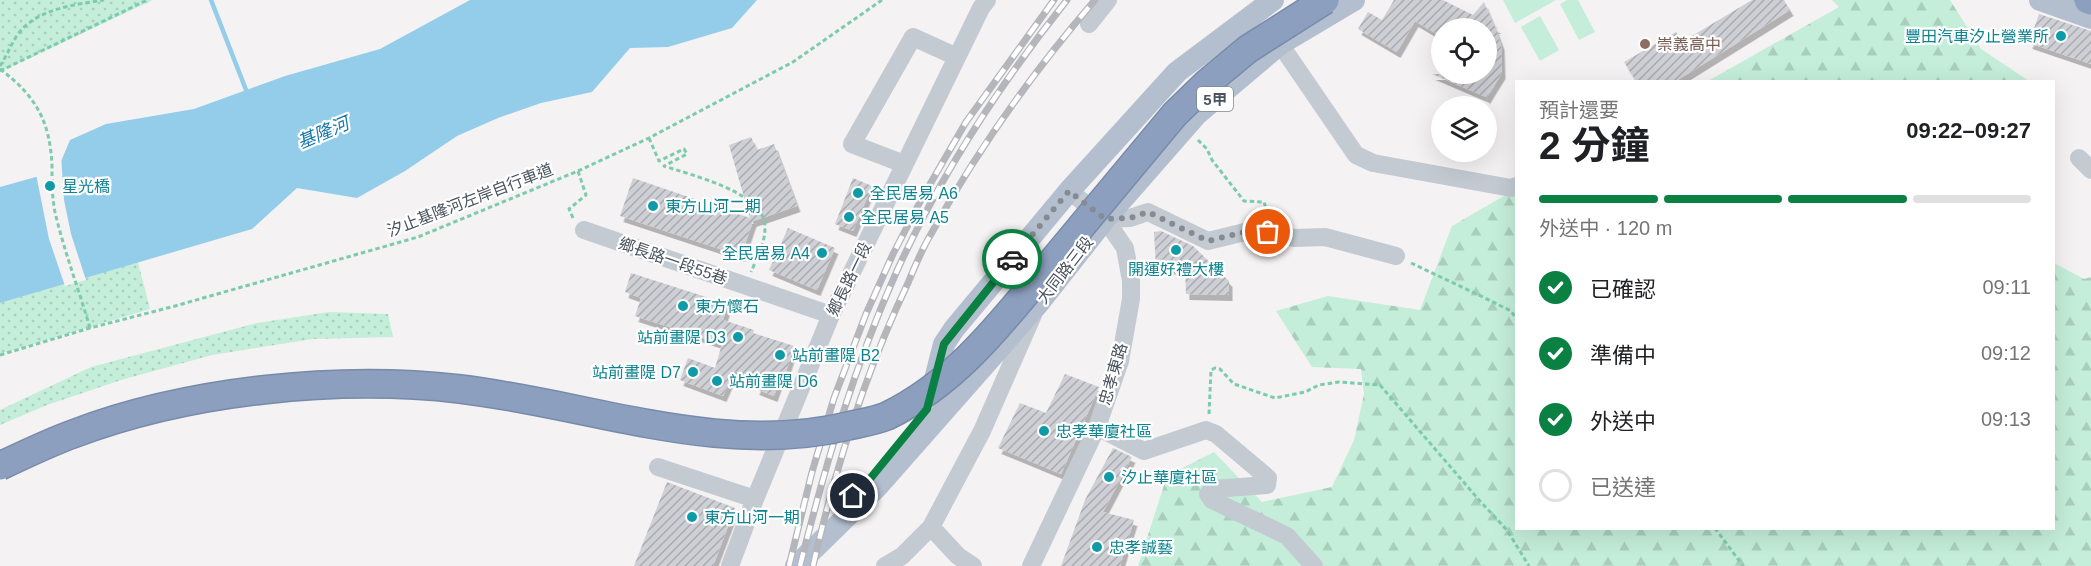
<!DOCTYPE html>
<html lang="zh-TW">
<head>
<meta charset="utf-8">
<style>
  :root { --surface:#fff; --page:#f6f6f6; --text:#202124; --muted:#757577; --line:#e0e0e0; --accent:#0b8043 }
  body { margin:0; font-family:Helvetica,"Noto Sans TC",sans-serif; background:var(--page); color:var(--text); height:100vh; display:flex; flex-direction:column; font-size:22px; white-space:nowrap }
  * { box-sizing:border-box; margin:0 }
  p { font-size:20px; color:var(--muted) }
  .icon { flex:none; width:33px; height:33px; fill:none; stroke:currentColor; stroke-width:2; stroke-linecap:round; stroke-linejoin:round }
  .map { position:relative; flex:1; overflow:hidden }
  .drawer { position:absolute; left:1515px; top:80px; width:540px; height:450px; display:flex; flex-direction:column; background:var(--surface); border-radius:0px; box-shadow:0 6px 24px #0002 }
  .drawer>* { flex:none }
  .controls { position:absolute; left:1431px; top:18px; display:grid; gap:12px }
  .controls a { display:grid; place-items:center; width:66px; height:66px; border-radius:50%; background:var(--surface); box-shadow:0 6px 24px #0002; font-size:30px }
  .pin { position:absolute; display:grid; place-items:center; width:51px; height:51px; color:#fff; margin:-26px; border:3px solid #fff; border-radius:50%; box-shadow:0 2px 6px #0007 }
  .courier { position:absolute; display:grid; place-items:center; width:60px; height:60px; margin:-30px; border:4px solid #0b8043; border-radius:50%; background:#fff; color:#222; box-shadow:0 2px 8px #0007 }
  .summary em { font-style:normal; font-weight:700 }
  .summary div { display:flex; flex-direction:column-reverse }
  .summary { display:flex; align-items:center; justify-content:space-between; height:102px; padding:0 24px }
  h1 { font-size:39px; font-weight:700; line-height:45px }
  .bar { display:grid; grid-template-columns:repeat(4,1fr); gap:9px 6px; align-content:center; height:72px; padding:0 24px }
  .bar i { height:8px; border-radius:4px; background:var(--line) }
  .bar .on { background:var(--accent) }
  .bar p { grid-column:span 4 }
  ol { padding:0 24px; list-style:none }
  li { display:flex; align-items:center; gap:18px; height:66px }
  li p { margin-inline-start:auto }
  li .icon { padding:6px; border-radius:50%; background:var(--accent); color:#fff; stroke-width:4 }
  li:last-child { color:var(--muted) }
  li i { width:33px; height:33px; border:3px solid var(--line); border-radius:50% }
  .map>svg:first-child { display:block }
  .green { fill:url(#green-dots) }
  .forest { fill:url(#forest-firs) }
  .pitch { fill:#c4eed9 }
  .water { fill:#93cde9 }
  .pier { fill:#f4f2f2 }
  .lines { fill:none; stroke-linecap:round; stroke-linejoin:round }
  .stream { stroke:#93cde9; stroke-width:4.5 }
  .building { fill:url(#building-hatch); filter:url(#shadow) }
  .highway-casing { stroke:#778aaa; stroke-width:30 }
  .path { stroke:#7dcbad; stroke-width:3; stroke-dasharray:4.5 3; stroke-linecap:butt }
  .minor { stroke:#c3cad2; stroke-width:18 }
  .major { stroke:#b3becf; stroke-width:22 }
  .highway { stroke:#8c9fbe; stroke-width:27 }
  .rail-casing { stroke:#b4b6bc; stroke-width:7 }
  .rail { stroke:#fff; stroke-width:4.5; stroke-dasharray:14; stroke-linecap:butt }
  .highway-bridge-casing { stroke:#778aaa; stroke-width:30; stroke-linecap:butt }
  .path-bridge { stroke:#7dcbad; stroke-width:3; stroke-dasharray:4.5 3; stroke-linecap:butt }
  .highway-bridge { stroke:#8c9fbe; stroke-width:27 }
  .done { stroke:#868b92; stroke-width:6; stroke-dasharray:0 10.8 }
  .route { stroke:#0b8043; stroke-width:8 }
  .culture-dot { fill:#0f9aa8; stroke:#fff; stroke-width:2 }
  .education-dot { fill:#8d6e63; stroke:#fff; stroke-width:2 }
  .labels { text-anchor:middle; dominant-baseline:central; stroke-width:4.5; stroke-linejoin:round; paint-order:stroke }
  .shield { fill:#fff; stroke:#80878f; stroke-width:1.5 }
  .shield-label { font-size:15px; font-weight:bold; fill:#4a535f }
  .culture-label { font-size:16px; fill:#0d838f; stroke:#fff; text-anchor:start }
  .education-label { font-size:16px; fill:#785e54; stroke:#fff; text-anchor:start }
  .street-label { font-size:16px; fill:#4a535f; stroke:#fff }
  .water-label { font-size:18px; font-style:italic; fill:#1379a9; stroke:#fff }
</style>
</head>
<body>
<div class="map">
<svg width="2091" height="566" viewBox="0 0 2091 566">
  <defs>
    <pattern id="green-dots" width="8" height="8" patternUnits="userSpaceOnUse" patternTransform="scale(1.5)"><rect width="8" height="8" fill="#c4eed9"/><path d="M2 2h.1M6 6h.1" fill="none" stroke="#aacebd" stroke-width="1.8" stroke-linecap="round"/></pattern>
    <pattern id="forest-firs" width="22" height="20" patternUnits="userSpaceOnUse" patternTransform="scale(1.5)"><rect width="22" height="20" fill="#c4eed9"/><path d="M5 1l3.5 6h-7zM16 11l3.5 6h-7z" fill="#aacebd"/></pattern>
    <pattern id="building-hatch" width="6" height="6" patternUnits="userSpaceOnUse" patternTransform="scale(1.5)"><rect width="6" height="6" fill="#cfd0d6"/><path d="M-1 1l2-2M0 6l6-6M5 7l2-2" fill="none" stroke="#aaabb1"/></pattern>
    <filter id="shadow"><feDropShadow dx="3.5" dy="6" stdDeviation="0" flood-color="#0004"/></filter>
  </defs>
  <rect width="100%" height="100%" fill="#f4f2f2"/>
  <path class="green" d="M0 0H153L0 72Z
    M138 262 150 309 0 354V303Z
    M329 312 388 314 393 337 313 339 212 355 121 380 47 405 0 425V410L91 367 257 323Z"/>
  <path class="forest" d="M1832 0H1950L1981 49 2029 81H1708L1839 7Z
    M1516 189V528H2054V263L2084 279 2091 277V566H1138L1167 476 1214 452 1262 502 1332 487 1354 440 1364 394 1361 369 1312 367 1276 311 1328 296 1420 310 1452 226Z"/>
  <path class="pitch" d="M1503 0H1556L1515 23Z
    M1567 0H1578L1595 32 1579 40 1560 4Z
    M1540 16 1559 50 1540 61 1521 27Z"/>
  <path class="water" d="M470 0H757L732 28 668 47 630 48 592 92 541 103 498 118 457 136 405 171 357 198 297 188 252 229 0 303V187L57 171 70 140 106 124 194 109 285 76 380 49Z"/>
  <path class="pier" d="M61 155 64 200 71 234 86 280 65 286 49 239 36 174 55 169Z"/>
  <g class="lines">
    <path class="stream" d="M211 0 248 95"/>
  </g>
  <path class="building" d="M1394 0H1443L1473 15 1484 2 1494 26 1498 28H1495L1501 44 1502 73 1486 99V97L1432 74H1486V28H1442V37L1415 21 1397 52 1358 29 1368 12 1382 20Z
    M1752 0H1784L1790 10 1676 81H1636L1624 62 1676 32 1682 42Z
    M2039 14 2091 31V64L2029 43Z
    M751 137 757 150 774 144 797 206 753 221 741 256 620 216 633 178 750 218 729 145Z
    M853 178 872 186 853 231 835 224Z
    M788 228 835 248 817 290 769 270Z
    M1161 231 1193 246 1229 281V295L1186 294 1185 268 1156 269 1154 232Z
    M631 273 728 304 723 320 754 330 753 333 794 346 786 372 783 371 774 396 756 389 760 379 734 371 723 396 680 380 688 358 715 368 722 344 635 316 641 298 625 292Z
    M1065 374 1099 387 1061 474 998 448 1020 403 1046 413Z
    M1113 448 1132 457 1103 512 1134 520 1120 566H1061L1085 500Z
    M667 482 735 508 713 566H634Z"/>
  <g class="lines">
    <defs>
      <path id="highway" d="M2088 0 2091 1"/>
    </defs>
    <use href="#highway" class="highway-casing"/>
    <path class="path" d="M0 66C6 57 10 47 16 37 34 9 73 5 104 0
      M0 71 147 0
      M649 138 659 161 684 149 687 154 664 166C690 175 766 192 765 228 765 243 757 258 751 272
      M1198 140 1207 149 1212 160 1244 201 1264 202 1268 215
      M573 218 569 209 586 195 578 171
      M1411 263 1483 297 1511 311 1516 318
      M0 355 90 328 175 306 418 237 578 171 649 138 793 62 882 0
      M1209 414 1211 370 1215 368 1220 369 1234 384 1275 398 1305 392 1319 385 1339 382 1380 385 1479 500 1507 530 1529 566
      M1715 528 1743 566"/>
    <path class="minor" d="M1089 24 1108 0
      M1280 44 1356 155 1373 163 1511 188 1516 186
      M2079 158 2091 170
      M904 164 852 144 913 37 957 57
      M1105 219 1130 218 1148 212 1208 241 1253 230 1294 238 1325 237 1396 256
      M584 230 831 315
      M1097 427 1144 451 1206 430 1216 434 1268 478 1267 485 1213 489 1208 494 1212 500 1287 536 1314 566
      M658 467 755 499
      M931 527 982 431 1033 315
      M730 566 755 499 831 315 981 8 987 0
      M885 566 902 556 931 527 958 556 973 566
      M1031 566 1097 427 1120 361 1131 299V281L1125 248 1105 219 1069 191"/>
    <path class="major" d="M2040 0 2091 18
      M931 395 944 344 954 329 1069 191 1177 72 1273 0
      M796 566 877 487 1038 304 1105 219 1197 114 1280 44 1354 0"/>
    <use href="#highway" class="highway"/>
    <defs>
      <path id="rail" d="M789 566 812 472 834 398 866 314 893 254 922 198 966 122 1054 0
        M800 566C825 466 854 367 896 273 940 175 1000 84 1067 0
        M813 566C835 469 865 373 908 283 915 266 922 249 931 234 977 150 1033 72 1095 0"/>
    </defs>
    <use href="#rail" class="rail-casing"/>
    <use href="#rail" class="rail"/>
    <defs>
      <path id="highway-bridge" d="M0 466C24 455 48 443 73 434 189 390 338 375 460 389 589 404 719 457 848 426 861 423 875 421 887 416 960 380 1004 319 1055 258 1095 210 1135 162 1175 114L1207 83 1248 49 1325 0"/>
    </defs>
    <use href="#highway-bridge" class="highway-bridge-casing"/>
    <path class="path-bridge" d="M0 69C36 96 50 121 52 166 52 182 52 197 55 212 64 251 79 290 90 328"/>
    <use href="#highway-bridge" class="highway-bridge"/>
  </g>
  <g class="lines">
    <path class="done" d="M1012 259 1069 191 1105 219 1130 218 1148 212 1208 241 1253 230 1268 232"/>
    <path class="route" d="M853 496 869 480 927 409 944 344 1012 259"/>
  </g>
  <g class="culture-dot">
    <circle cx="2061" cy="36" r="6"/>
    <circle cx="50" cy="186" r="6"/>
    <circle cx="858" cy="193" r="6"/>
    <circle cx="653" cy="206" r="6"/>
    <circle cx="849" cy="217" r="6"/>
    <circle cx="1176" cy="250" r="6"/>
    <circle cx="822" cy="253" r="6"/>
    <circle cx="683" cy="306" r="6"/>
    <circle cx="738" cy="337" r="6"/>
    <circle cx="780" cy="355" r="6"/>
    <circle cx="693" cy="372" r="6"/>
    <circle cx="717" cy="381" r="6"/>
    <circle cx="1044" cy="431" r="6"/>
    <circle cx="1109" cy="477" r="6"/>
    <circle cx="692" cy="517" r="6"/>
    <circle cx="1097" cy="547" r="6"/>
  </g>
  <circle class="education-dot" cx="1645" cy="44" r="6"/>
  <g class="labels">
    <rect class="shield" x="1197" y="87" width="36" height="24" rx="4.5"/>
    <g class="shield-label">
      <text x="1215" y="99">5甲</text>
    </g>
    <g class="culture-label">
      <text x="2049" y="36" text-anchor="end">豐田汽車汐止營業所</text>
      <text x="62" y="186">星光橋</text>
      <text x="870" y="193">全民居易 A6</text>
      <text x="665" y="206">東方山河二期</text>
      <text x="861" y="217">全民居易 A5</text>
      <text x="810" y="253" text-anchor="end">全民居易 A4</text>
      <text x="1176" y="269" text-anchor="middle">開運好禮大樓</text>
      <text x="695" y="306">東方懷石</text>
      <text x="726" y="337" text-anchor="end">站前畫隄 D3</text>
      <text x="792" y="355">站前畫隄 B2</text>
      <text x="681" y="372" text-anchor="end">站前畫隄 D7</text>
      <text x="729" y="381">站前畫隄 D6</text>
      <text x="1056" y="431">忠孝華廈社區</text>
      <text x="1121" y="477">汐止華廈社區</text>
      <text x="704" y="517">東方山河一期</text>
      <text x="1109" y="547">忠孝誠藝</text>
    </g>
    <g class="education-label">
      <text x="1657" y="44">崇義高中</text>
    </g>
    <g class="street-label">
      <text transform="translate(470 200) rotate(-21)">汐止基隆河左岸自行車道</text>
      <text transform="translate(673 261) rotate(19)">鄉長路一段55巷</text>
      <text transform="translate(1065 270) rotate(-52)">大同路三段</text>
      <text transform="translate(849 279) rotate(-64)">鄉長路一段</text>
      <text transform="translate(1113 374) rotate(-74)">忠孝東路</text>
    </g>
    <g class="water-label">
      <text transform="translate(323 133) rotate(-23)">基隆河</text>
    </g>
  </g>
</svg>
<div class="controls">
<a><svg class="icon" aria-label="locate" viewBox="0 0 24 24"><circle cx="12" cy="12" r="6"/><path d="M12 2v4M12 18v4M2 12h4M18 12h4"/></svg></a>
<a><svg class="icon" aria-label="layers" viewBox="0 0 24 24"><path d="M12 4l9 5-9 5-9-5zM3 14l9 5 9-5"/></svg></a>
</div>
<div class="pin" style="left:1268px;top:232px;background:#ea580c"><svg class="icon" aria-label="bag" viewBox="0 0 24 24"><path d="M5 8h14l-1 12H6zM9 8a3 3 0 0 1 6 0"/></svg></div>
<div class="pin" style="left:853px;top:496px;background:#1f2937"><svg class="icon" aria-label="home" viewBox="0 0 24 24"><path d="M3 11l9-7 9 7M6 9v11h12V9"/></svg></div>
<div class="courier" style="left:1012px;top:259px"><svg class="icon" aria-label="car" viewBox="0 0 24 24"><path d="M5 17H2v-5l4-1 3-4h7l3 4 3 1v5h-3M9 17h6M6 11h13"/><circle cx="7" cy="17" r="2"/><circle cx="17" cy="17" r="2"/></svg></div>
<section class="drawer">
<div class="summary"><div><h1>2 分鐘</h1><p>預計還要</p></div><em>09:22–09:27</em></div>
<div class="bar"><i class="on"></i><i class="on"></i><i class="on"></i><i></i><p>外送中 · 120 m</p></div>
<ol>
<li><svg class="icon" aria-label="check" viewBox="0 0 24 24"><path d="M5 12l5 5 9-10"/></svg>已確認<p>09:11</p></li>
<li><svg class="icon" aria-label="check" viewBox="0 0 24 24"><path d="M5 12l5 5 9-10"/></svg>準備中<p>09:12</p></li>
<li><svg class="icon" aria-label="check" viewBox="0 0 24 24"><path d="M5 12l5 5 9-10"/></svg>外送中<p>09:13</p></li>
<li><i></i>已送達</li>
</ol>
</section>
</div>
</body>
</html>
